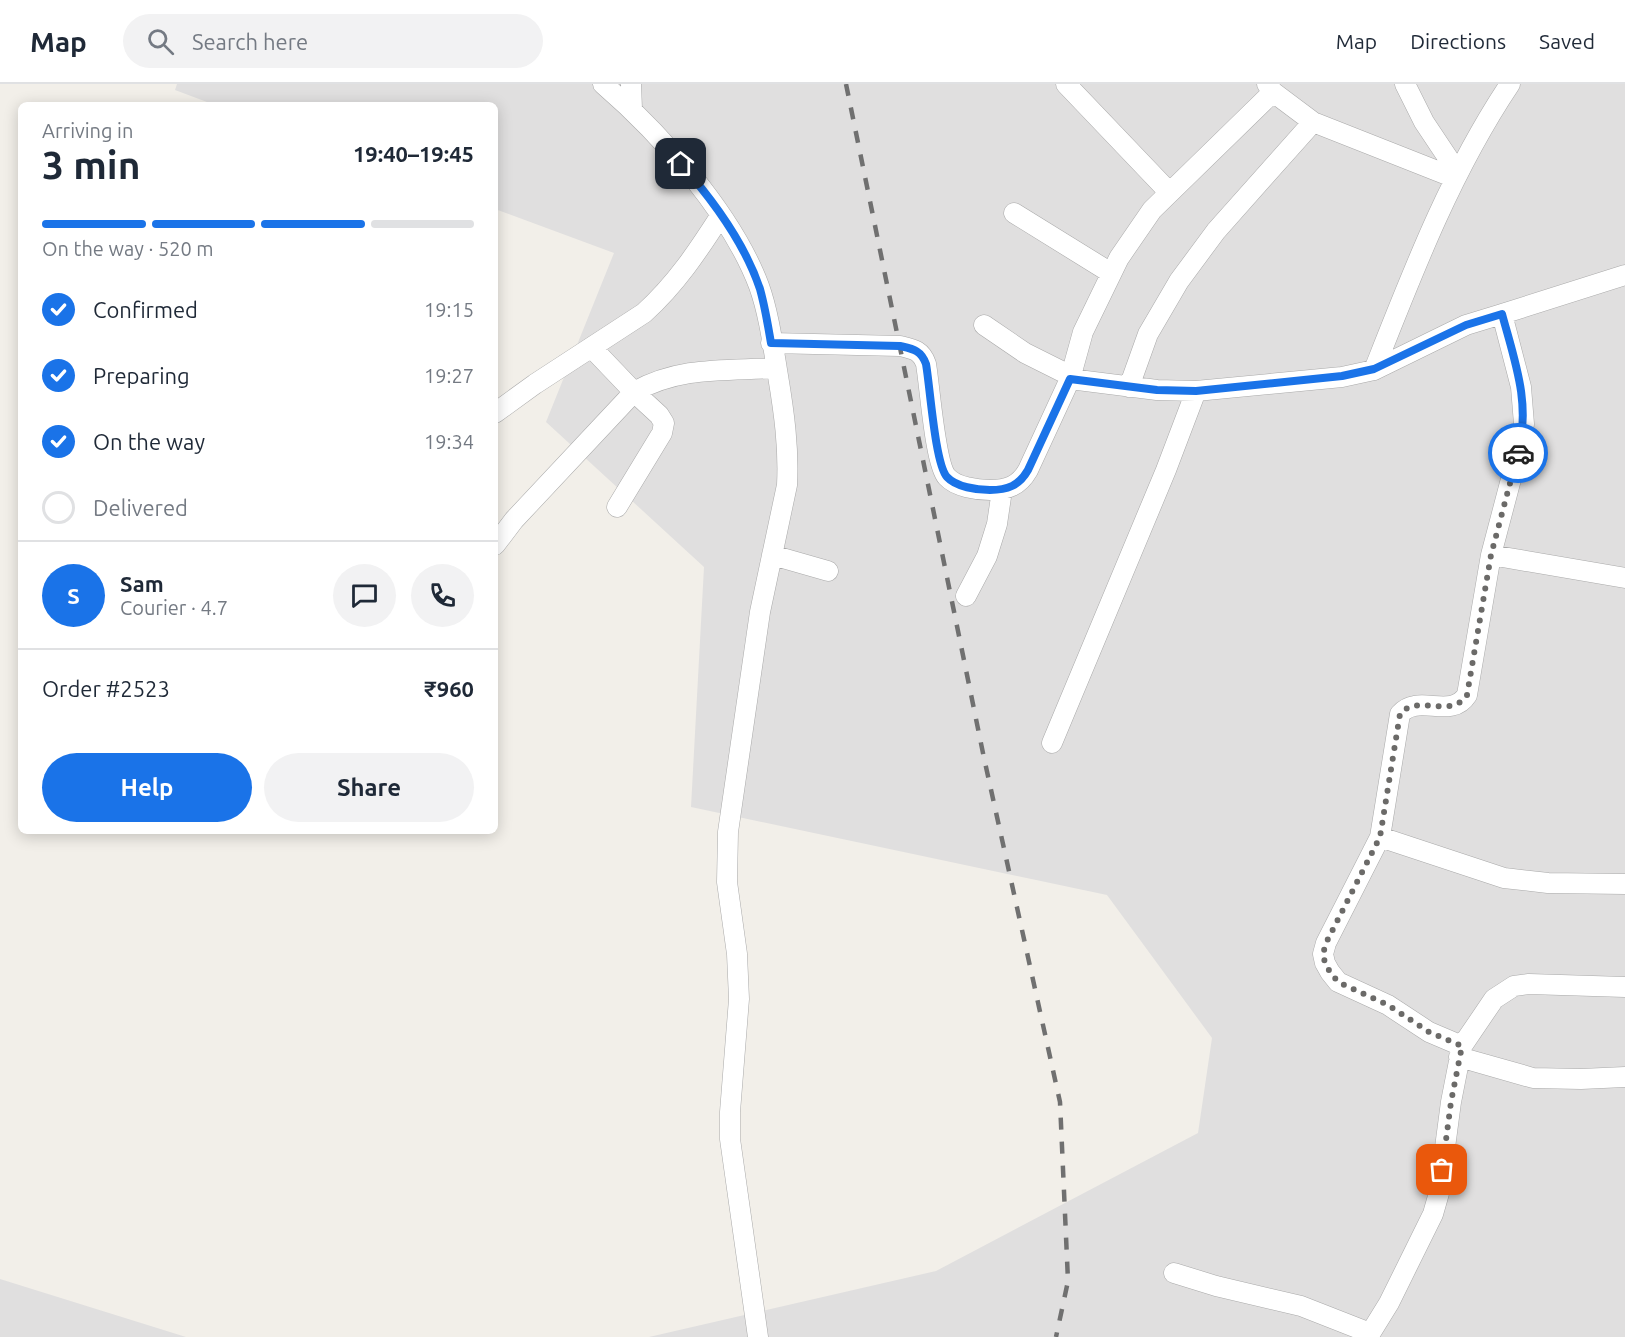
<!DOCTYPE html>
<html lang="en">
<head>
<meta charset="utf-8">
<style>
  :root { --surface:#fff; --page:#f2f2f3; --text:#1f2937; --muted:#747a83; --line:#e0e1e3; --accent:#1a73e8 }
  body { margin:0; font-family:Ubuntu,sans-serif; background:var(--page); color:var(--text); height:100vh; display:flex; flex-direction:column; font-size:22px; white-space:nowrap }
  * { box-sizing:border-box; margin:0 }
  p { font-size:20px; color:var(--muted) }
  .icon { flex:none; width:33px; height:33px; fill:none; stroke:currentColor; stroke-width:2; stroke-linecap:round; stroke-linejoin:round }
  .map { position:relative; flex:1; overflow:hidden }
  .drawer { position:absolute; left:18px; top:18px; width:480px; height:732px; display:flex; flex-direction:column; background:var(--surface); border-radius:9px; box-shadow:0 3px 15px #0003 }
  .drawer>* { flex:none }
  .pin { position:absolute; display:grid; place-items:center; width:51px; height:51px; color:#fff; margin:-26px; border-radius:12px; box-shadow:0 3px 9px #0006 }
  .courier { position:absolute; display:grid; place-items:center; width:60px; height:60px; margin:-30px; border:4px solid #1a73e8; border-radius:50%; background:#fff; color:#222; box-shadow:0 2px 8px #0007 }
  .headline em { font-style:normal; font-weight:700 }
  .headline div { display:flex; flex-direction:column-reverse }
  .headline { display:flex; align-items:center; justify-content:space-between; height:102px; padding:0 24px }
  h1 { font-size:39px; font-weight:700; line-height:45px }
  .bar { display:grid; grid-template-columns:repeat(4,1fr); gap:9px 6px; align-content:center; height:72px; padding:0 24px }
  .bar i { height:8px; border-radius:4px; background:var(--line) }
  .bar .current { background:var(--accent) }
  .bar p { grid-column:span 4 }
  .line { display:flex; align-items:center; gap:15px; padding:0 24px; border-top:2px solid var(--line) }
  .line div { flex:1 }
  .round { display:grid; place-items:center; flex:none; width:63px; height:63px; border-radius:32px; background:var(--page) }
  ol { padding:0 24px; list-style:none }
  li { display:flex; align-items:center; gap:18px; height:66px }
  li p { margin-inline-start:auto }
  li .icon { padding:6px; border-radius:50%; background:var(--accent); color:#fff; stroke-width:4 }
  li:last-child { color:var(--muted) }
  li i { width:33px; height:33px; border:3px solid var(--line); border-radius:50% }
  .action { display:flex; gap:12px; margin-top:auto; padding:12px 24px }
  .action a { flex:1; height:69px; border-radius:36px; background:var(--accent); color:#fff; font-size:24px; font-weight:700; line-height:69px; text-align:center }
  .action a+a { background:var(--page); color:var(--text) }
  header { display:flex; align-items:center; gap:36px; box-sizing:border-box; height:84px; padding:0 30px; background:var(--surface); border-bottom:2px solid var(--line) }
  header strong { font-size:28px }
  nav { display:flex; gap:33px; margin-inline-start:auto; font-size:21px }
  .search { width:420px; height:54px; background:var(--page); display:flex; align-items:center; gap:15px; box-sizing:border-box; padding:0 21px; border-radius:33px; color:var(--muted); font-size:22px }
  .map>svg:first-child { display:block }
  .residential { fill:#e0dfdf }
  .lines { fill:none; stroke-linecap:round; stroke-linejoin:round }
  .minor-casing { stroke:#a9a9a9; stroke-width:21 }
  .minor { stroke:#fff; stroke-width:20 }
  .rail { stroke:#707070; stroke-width:4.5; stroke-dasharray:12 12; stroke-linecap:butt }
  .done { stroke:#6b6a68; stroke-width:6; stroke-dasharray:0 10.8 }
  .route { stroke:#1a73e8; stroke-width:8 }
</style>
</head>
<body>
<header>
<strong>Map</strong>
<div class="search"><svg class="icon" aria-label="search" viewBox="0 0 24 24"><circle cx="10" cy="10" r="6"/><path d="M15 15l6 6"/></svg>Search here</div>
<nav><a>Map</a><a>Directions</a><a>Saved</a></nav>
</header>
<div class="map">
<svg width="1625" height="1253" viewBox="0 0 1625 1253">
  <rect width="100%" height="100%" fill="#f2efe9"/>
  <path class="residential" d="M177 0H1625V1253H649L936 1187 1198 1049 1212 954 1107 811 691 723 704 483 546 338 614 169 495 125V21H215L175 6Z
    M0 1195 186 1253H0Z"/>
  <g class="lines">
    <defs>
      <path id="minor" d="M603 0C661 50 732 130 759 202 769 230 773 262 778 292 784 328 789 364 787 401L760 528 728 748 727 798 737 870 739 915 730 1028V1055L758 1253
        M631 0 632 25
        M1066 0 1169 108
        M1267 0 1273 8 1313 38
        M1405 0 1424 38 1458 89
        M1014 129 1111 189
        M1625 191 1502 230 1521 303 1524 340 1520 361 1491 471 1625 494
        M984 241 1025 269 1071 292
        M771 259 900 262C913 265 921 266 926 280 930 303 935 380 947 393 956 403 977 406 990 406 1007 406 1019 402 1028 386L1070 295 1083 248 1119 174 1152 126 1273 8
        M592 264 634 308 659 331 664 339 662 349 617 423
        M1374 286C1413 187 1451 88 1510 0
        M1070 295 1157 306 1196 307 1342 293 1374 286 1466 241 1502 230
        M1129 303 1148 250 1179 197 1216 147 1313 38 1455 94
        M495 329 535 300 644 229C676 200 698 167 721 131
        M495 461 514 436 634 308C680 282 726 287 776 284
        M772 471 828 487
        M966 512 987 472 997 440 1002 406
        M1052 659 1166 386 1196 307
        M1380 753 1400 630C1418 609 1451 636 1467 611L1491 471
        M1462 962 1429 948 1388 921 1338 898 1330 888 1325 879 1323 870 1326 859 1380 753 1504 794 1548 799 1625 800
        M1459 973 1533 994 1581 995 1625 993
        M1174 1189 1216 1202 1301 1222 1370 1249
        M1368 1253 1389 1219 1433 1130 1439 1109 1451 1018 1462 962 1494 915 1514 902 1529 900 1625 903"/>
    </defs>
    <use href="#minor" class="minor-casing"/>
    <use href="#minor" class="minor"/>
    <path class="rail" d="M846 0 984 674 1060 1018 1068 1197 1056 1253"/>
  </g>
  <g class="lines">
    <path class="done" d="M1442 1086 1451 1018 1462 962 1429 948 1388 921 1338 898 1330 888 1325 879 1323 870 1326 859 1380 753 1400 630C1418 609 1451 636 1467 611L1491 471 1518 369"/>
    <path class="route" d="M681 80C712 115 745 160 760 205 765 223 768 241 771 259L900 262C913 265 921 266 926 280 930 302 935 380 947 393 956 403 977 406 990 406 1007 406 1019 402 1028 386L1070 295 1157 306 1196 307 1342 292 1374 285 1466 241 1502 230C1515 278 1531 320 1518 369"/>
  </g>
</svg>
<div class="pin" style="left:1442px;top:1086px;background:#ea580c"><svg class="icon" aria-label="bag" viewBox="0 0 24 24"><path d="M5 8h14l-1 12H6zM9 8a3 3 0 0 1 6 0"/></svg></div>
<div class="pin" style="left:681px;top:80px;background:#1f2937"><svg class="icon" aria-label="home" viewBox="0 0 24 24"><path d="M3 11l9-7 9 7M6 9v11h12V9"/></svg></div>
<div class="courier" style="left:1518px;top:369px"><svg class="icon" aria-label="car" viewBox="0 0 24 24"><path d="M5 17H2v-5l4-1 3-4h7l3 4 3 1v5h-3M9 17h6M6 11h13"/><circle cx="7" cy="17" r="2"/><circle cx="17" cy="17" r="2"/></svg></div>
<section class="drawer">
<div class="headline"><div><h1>3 min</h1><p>Arriving in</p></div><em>19:40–19:45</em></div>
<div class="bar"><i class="current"></i><i class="current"></i><i class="current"></i><i></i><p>On the way · 520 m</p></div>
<ol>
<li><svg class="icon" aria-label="check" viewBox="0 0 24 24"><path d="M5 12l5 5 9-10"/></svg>Confirmed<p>19:15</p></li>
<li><svg class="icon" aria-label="check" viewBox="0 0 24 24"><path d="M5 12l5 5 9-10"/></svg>Preparing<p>19:27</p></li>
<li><svg class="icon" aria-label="check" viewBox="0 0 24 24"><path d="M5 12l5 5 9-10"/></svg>On the way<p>19:34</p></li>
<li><i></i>Delivered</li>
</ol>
<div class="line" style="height:108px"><b class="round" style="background:var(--accent);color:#fff">S</b><div><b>Sam</b><p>Courier · 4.7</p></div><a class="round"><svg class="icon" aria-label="chat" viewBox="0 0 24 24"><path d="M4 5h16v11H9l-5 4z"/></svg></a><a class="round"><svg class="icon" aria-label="phone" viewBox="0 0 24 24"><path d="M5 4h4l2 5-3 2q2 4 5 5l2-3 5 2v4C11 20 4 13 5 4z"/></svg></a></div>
<div class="line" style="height:78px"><div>Order #2523</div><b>₹960</b></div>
<div class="action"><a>Help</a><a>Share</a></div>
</section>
</div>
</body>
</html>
